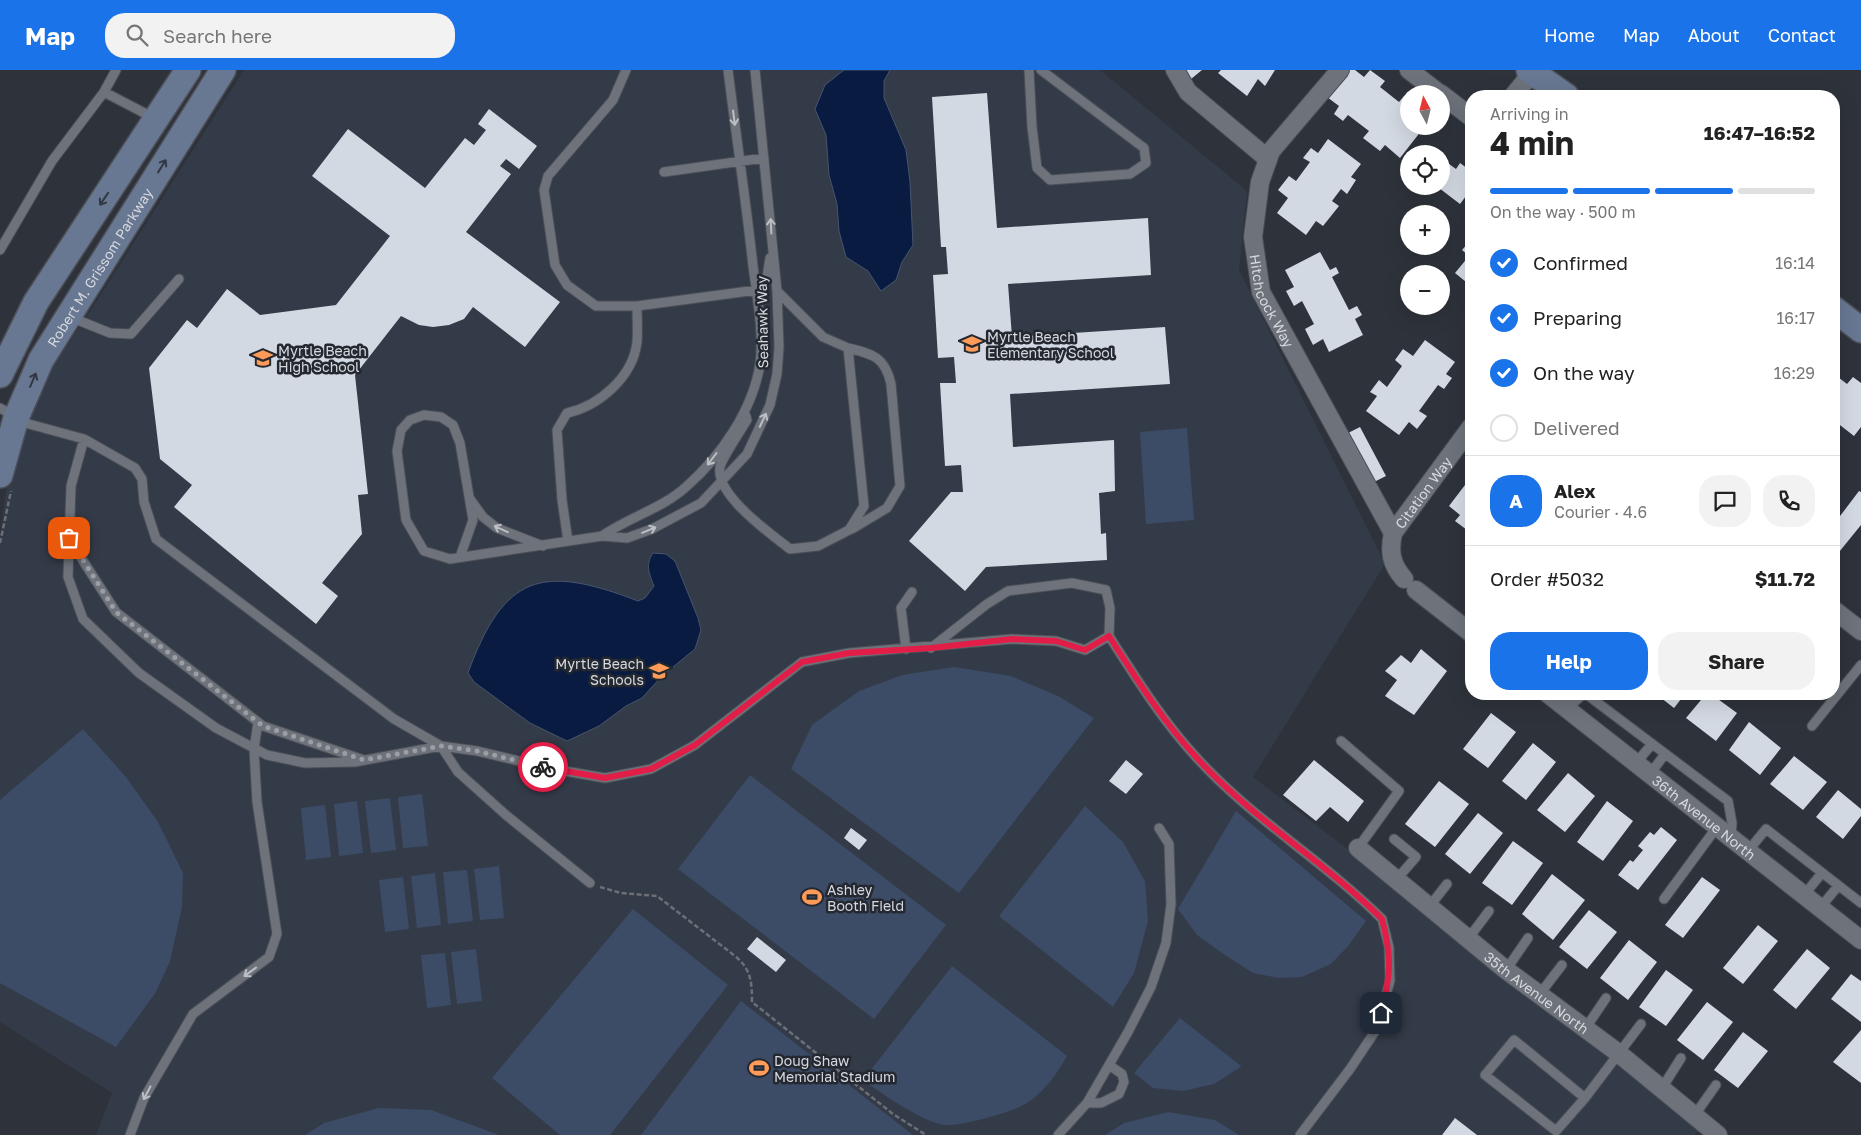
<!DOCTYPE html>
<html lang="en">
<head>
<meta charset="utf-8">
<style>
  :root { --surface:#fff; --page:#f2f2f2; --text:#222; --muted:#767676; --line:#e0e0e0; --accent:#1a73e8 }
  body { margin:0; font-family:"Golos Text",sans-serif; background:var(--page); color:var(--text); height:100vh; display:flex; flex-direction:column; font-size:19px; white-space:nowrap }
  * { box-sizing:border-box; margin:0 }
  p { font-size:16px; color:var(--muted) }
  .icon { flex:none; width:28px; height:28px; fill:none; stroke:currentColor; stroke-width:2; stroke-linecap:round; stroke-linejoin:round }
  .map { position:relative; flex:1; overflow:hidden }
  .details { position:absolute; left:1465px; top:20px; width:375px; height:610px; display:flex; flex-direction:column; background:var(--surface); border-radius:20px; box-shadow:0 5px 20px #0002 }
  .details>* { flex:none }
  .needle { width:32px; rotate:353deg }
  .controls { position:absolute; left:1400px; top:15px; display:grid; gap:10px }
  .controls a { display:grid; place-items:center; width:50px; height:50px; border-radius:50%; background:var(--surface); box-shadow:0 5px 20px #0002; font-size:25px }
  .pin { position:absolute; display:grid; place-items:center; width:42px; height:42px; color:#fff; margin:-21px; border-radius:10px; box-shadow:0 2px 8px #0006 }
  .courier { position:absolute; display:grid; place-items:center; width:50px; height:50px; margin:-25px; border:4px solid #e11d48; border-radius:50%; background:#fff; color:#222; box-shadow:0 1px 6px #0007 }
  .head em { font-style:normal; font-weight:700 }
  .head div { display:flex; flex-direction:column-reverse }
  .head { display:flex; align-items:center; justify-content:space-between; height:85px; padding:0 25px }
  h1 { font-size:32px; font-weight:700; line-height:38px }
  .bar { display:grid; grid-template-columns:repeat(4,1fr); gap:8px 5px; align-content:center; height:60px; padding:0 25px }
  .bar i { height:6px; border-radius:4px; background:var(--line) }
  .bar .on { background:var(--accent) }
  .bar p { grid-column:span 4 }
  .line { display:flex; align-items:center; gap:12px; padding:0 25px; border-top:1px solid var(--line) }
  .line div { flex:1 }
  .round { display:grid; place-items:center; flex:none; width:52px; height:52px; border-radius:20px; background:var(--page) }
  ol { padding:0 25px; list-style:none }
  li { display:flex; align-items:center; gap:15px; height:55px }
  li p { margin-inline-start:auto }
  li .icon { padding:5px; border-radius:50%; background:var(--accent); color:#fff; stroke-width:4 }
  li:last-child { color:var(--muted) }
  li i { width:28px; height:28px; border:2px solid var(--line); border-radius:50% }
  .cta { display:flex; gap:10px; margin-top:auto; padding:10px 25px }
  .cta a { flex:1; height:58px; border-radius:20px; background:var(--accent); color:#fff; font-size:20px; font-weight:700; line-height:58px; text-align:center }
  .cta a+a { background:var(--page); color:var(--text) }
  header { display:flex; align-items:center; gap:30px; box-sizing:border-box; height:70px; padding:0 25px; background:var(--accent); color:#fff }
  header strong { font-size:24px }
  nav { display:flex; gap:28px; margin-inline-start:auto; font-size:18px }
  .search { width:350px; height:45px; background:var(--page); display:flex; align-items:center; gap:12px; box-sizing:border-box; padding:0 18px; border-radius:20px; color:var(--muted); font-size:19px }
  .map>svg:first-child { display:block }
  .built { fill:#343b48 }
  .green { fill:#3c4b66 }
  .water { fill:#091b40; stroke:#46546f }
  .building { fill:#d3d9e2 }
  .lines { fill:none; stroke-linecap:round; stroke-linejoin:round }
  .lane-casing { stroke:#4c4f56; stroke-width:11 }
  .street-casing { stroke:#4c4f56; stroke-width:20 }
  .secondary-casing { stroke:#4c4f56; stroke-width:28 }
  .path { stroke:#6c6f76; stroke-width:2.5; stroke-dasharray:5 2.5; stroke-linecap:butt }
  .lane { stroke:#6e737b; stroke-width:9 }
  .street { stroke:#6e737b; stroke-width:18 }
  .secondary { stroke:#687792; stroke-width:25 }
  .oneway { stroke:#bcc0c5 }
  .oneway2 { stroke:#323844 }
  .done { stroke:#9b9fa5; stroke-width:5; stroke-dasharray:0 9 }
  .route { stroke:#e11d48; stroke-width:6 }
  .labels { text-anchor:middle; dominant-baseline:central; stroke-width:5; stroke-linejoin:round; paint-order:stroke }
  .street-label { font-size:14px; fill:#d6d9de; stroke:#242830 }
  .poi-label { font-size:14px; fill:#d6d9de; stroke:#242830; text-anchor:start }
</style>
</head>
<body>
<header>
<strong>Map</strong>
<div class="search"><svg class="icon" aria-label="search" viewBox="0 0 24 24"><circle cx="10" cy="10" r="6"/><path d="M15 15l6 6"/></svg>Search here</div>
<nav><a>Home</a><a>Map</a><a>About</a><a>Contact</a></nav>
</header>
<div class="map">
<svg width="1861" height="1065" viewBox="0 0 1861 1065">
  <rect width="100%" height="100%" fill="#2e323a"/>
  <path class="built" d="M244 0H1100L1247 121 1239 200 1385 494 1253 707 1706 1052 1695 1065H96L112 1023 0 952V465L16 348 84 251Z"/>
  <path class="green" d="M1187 358 1194 450 1146 454 1140 362Z
    M954 597 1011 606 1058 626 1094 648 959 823 791 699 812 655 859 621 902 605Z
    M83 659 126 707 158 752 183 803 182 837 170 891 156 922 116 977 0 913V730Z
    M750 705 946 855 874 949 678 799Z
    M422 724 428 776 403 778 398 727Z
    M390 728 396 780 371 783 365 731Z
    M357 731 363 783 339 786 334 734Z
    M325 735 331 787 306 790 301 738Z
    M1085 736 1123 772 1145 811 1148 851 1134 903 1113 937 999 846Z
    M1236 741 1366 851 1349 875 1331 894 1302 907 1279 908 1253 903 1225 885 1197 865 1178 839Z
    M499 796 504 848 480 850 474 799Z
    M467 800 473 851 448 854 443 802Z
    M435 803 441 855 417 858 411 806Z
    M403 807 409 859 385 862 379 810Z
    M633 839 728 915 610 1065H560L492 1008Z
    M476 879 482 931 457 934 451 882Z
    M445 883 451 935 427 938 421 885Z
    M952 896 1067 986C1057 1004 1045 1021 1027 1033 1013 1042 964 1056 946 1055 927 1055 879 1022 863 1010Z
    M741 931 913 1065H641Z
    M1180 948 1241 996H1242L1214 1014 1183 1021 1153 1018 1134 1003Z
    M379 1038 431 1040 499 1065H305L324 1053Z
    M1168 1042 1215 1050 1239 1065H1105L1124 1053Z"/>
  <path class="water" d="M844 0H890L884 11V28L906 80 910 112 913 175 902 192 896 210 881 221 868 201 846 187 839 161 837 134 829 105 826 65 815 39 825 15Z
    M653 483 666 484 675 491 698 548 701 560 695 579 662 606 642 628 626 636 599 656 567 671 530 653 474 612 468 603C504 504 542 494 638 531L645 528 654 516C649 503 645 495 653 483Z"/>
  <path class="building" d="M1186 0H1202L1191 9Z
    M1221 0H1275L1265 16 1258 9 1247 26 1218 3Z
    M1348 0H1355L1364 7 1370 0 1385 11 1380 17 1399 32 1404 26 1409 30V56H1425L1400 88 1385 75 1380 81 1363 68 1369 61 1348 45 1343 51 1334 44 1339 36 1327 27Z
    M987 23 997 158 1148 148 1151 205 1008 214 1012 267 1165 257 1170 314 1010 324 1013 377 1114 370 1115 421 1099 423 1101 464 1106 463 1107 490 986 497 965 521 909 471 951 422H963L961 395 945 396 940 313H956L954 287 938 288 933 205 948 204 946 177H941L932 27Z
    M489 39 537 76 519 99 506 89 500 96 511 104 466 162 560 232 525 277 473 237 464 249 449 255 433 257 419 255 401 246 355 305 368 424 358 425 362 464 322 513 338 526 316 554 174 437 192 415 160 389 149 298 187 250 197 258 227 219 260 245 336 235 390 166 312 106 348 59 425 118 465 68 474 75 486 60 478 54Z
    M1328 69 1361 94 1351 107 1356 110 1347 124 1341 119 1332 131 1339 136 1323 156 1316 151 1306 165 1277 143 1288 128 1278 120 1289 106 1296 111 1310 92 1303 88 1311 78 1318 83Z
    M1442 89 1456 99 1460 93 1471 101V131L1466 126 1460 134 1439 118 1444 112 1441 110Z
    M1469 172 1471 173V216L1455 203 1469 186 1462 180Z
    M1320 182 1330 200 1336 197 1339 203 1332 207 1349 240 1357 236 1362 245 1355 249 1363 265 1329 282 1323 269 1313 275 1305 259 1314 254 1302 231 1294 236 1286 221 1294 217 1285 200Z
    M1425 270 1455 292 1446 304 1452 308 1444 319 1438 315 1419 341 1427 346 1417 359 1409 352 1399 365 1366 341 1377 326 1370 322 1379 310 1387 317 1402 296 1395 290 1403 279 1413 286Z
    M1834 304 1847 314 1853 307 1861 313V357L1854 366 1836 352 1834 356Z
    M1360 357 1386 406 1372 413 1346 364Z
    M1465 415 1471 420V463L1455 451 1460 445 1449 436Z
    M1859 421 1861 422V455L1835 487 1834 454Z
    M1421 579 1447 601 1414 645 1385 626 1397 610 1385 601 1401 585 1411 593Z
    M1656 624H1685L1674 638Z
    M1706 624H1711L1737 643 1716 671 1686 648Z
    M1491 643 1516 662 1488 698 1463 679Z
    M1749 652 1781 678 1760 705 1729 680Z
    M1533 673 1556 692 1526 730 1502 711Z
    M1794 686 1827 712 1803 740 1770 714Z
    M1126 690 1143 704 1126 724 1109 711Z
    M1314 690 1364 731 1348 752 1330 737 1316 751 1283 725Z
    M1568 703 1595 726 1565 762 1537 740Z
    M1439 711 1469 734 1435 777 1405 754Z
    M1838 720 1861 739V746L1843 769 1816 747Z
    M1607 731 1633 751 1603 791 1577 772Z
    M1478 743 1503 763 1470 804 1445 784Z
    M1661 757 1677 770 1638 820 1618 805 1630 790 1633 792 1643 780 1638 776 1650 762 1654 765Z
    M851 758 867 770 859 780 844 768Z
    M1513 771 1543 793 1512 835 1482 813Z
    M1552 804 1585 830 1553 870 1522 844Z
    M1702 807 1720 820 1683 868 1665 855Z
    M1589 840 1617 862 1587 899 1559 877Z
    M1758 855 1778 871 1743 914 1723 898Z
    M757 867 786 890 776 902 747 879Z
    M1629 870 1657 892 1628 930 1600 908Z
    M1807 879 1830 898 1796 939 1773 920Z
    M1666 900 1693 920 1666 956 1639 937Z
    M1851 904 1861 911V952L1831 929Z
    M1707 932 1733 952 1703 990 1677 970Z
    M1861 960V1013L1833 992Z
    M1743 962 1768 981 1738 1018 1714 1000Z
    M1455 1048 1477 1065H1442Z"/>
  <g class="lines">
    <defs>
      <path id="lane" d="M626 0 613 30 548 106 544 120 555 195 567 215 596 236H637L742 222 756 220 767 207 770 188
        M1029 0 1032 57 1037 98 1050 110 1130 104 1146 93 1144 78 1041 0
        M104 22 154 48
        M664 102 764 88
        M0 180 52 91 104 22 116 0
        M70 247 110 263 131 264 179 209
        M848 278C873 284 885 287 891 314L900 416 887 438 852 459
        M0 338 29 354 84 369 135 398 142 409 144 432 156 469 394 649 441 676 458 702 506 745 590 813
        M746 346 747 350C741 360 722 388 720 397 715 425 771 464 790 479L818 476 849 460 864 436 848 278 823 267 777 221
        M84 369 71 416 68 507 83 549 139 603 216 658 267 685 305 693 355 692 441 676 477 681 553 699 605 708 651 699 695 675 802 592 849 583 1012 569 1056 571 1085 580 1109 566 1110 538 1106 520 1072 513 1008 521 987 534 931 578
        M470 429 483 447 497 458 543 476
        M602 466C629 447 662 439 687 416 721 386 753 340 760 294 764 263 757 227 753 196 746 131 736 65 728 0
        M69 469 116 542 263 656 361 689
        M568 471 562 430 557 360 567 343C599 336 633 307 637 272 638 260 637 248 637 236
        M460 487 473 450 460 373 453 355 441 347 424 345 410 350 401 360 397 381 406 450 424 481 450 489 602 466 627 468 652 459 701 433 747 384 770 335 777 304 779 277 777 221 755 0
        M1109 566C1136 608 1162 650 1196 687 1251 748 1324 791 1382 849L1389 877 1390 911 1376 960 1350 999 1300 1065
        M906 579 901 538 912 522
        M1567 639 1580 627 1586 624 1728 731 1732 753 1731 767
        M1812 656 1861 595
        M1341 671 1399 721 1358 778
        M1636 693 1652 674
        M1650 704 1665 684
        M1394 769 1416 787 1396 810
        M1748 781 1766 759 1861 833
        M1804 825 1822 803
        M1664 829 1717 757
        M1429 837 1447 814
        M1820 838 1838 816
        M1468 869 1489 841
        M1506 900 1528 868
        M1539 925 1562 895
        M1585 959 1606 928
        M1662 1018 1681 988
        M1585 1028 1514 970 1485 1005 1556 1061 1585 1028 1641 954
        M1087 1033H1101L1119 1024 1124 1012 1122 1004 1109 995
        M1694 1046 1716 1015
        M130 1065 144 1028 193 944 269 887 277 864 257 732 254 679 258 652
        M1058 1065 1087 1033 1128 962 1151 917 1166 873 1171 834 1169 774 1159 758"/>
      <g id="street">
        <path d="M1175 0 1188 22 1268 89"/>
        <path id="s1" d="M1340 0 1271 81 1260 112 1253 167 1261 222 1393 463"/>
        <path d="M1409 0 1440 24"/>
        <path d="M1441 24 1471 47"/>
        <path d="M1513 26 1532 3"/>
        <path id="s2" d="M1404 509C1391 494 1389 482 1393 463L1471 357"/>
        <path d="M1416 520 1471 563"/>
        <path d="M1834 540 1861 561"/>
        <path id="s3" d="M1548 624 1861 870"/>
        <path id="s4" d="M1358 778 1506 900 1617 982 1718 1065"/>
      </g>
      <g id="secondary">
        <path d="M1529 0 1566 26"/>
        <path d="M1834 239 1861 260"/>
        <path d="M0 305 36 232 188 0"/>
        <path id="s5" d="M0 405 16 348 41 290 223 0"/>
      </g>
    </defs>
    <use href="#lane" class="lane-casing"/>
    <use href="#street" class="street-casing"/>
    <use href="#secondary" class="secondary-casing"/>
    <path class="path" d="M0 473 11 421
      M600 817 621 823 657 826 735 886C751 899 752 912 752 932L893 1044 926 1065"/>
    <use href="#lane" class="lane"/>
    <use href="#street" class="street"/>
    <use href="#secondary" class="secondary"/>
  </g>
  <defs><path id="oneway-shaft" d="M-6 0H5M1.5-3L5.5 0L1.5 3" fill="none" stroke-width="1.6" stroke-linecap="round" stroke-linejoin="round" transform="scale(1.25)"/></defs>
  <g class="oneway">
    <use href="#oneway-shaft" transform="translate(734 48) rotate(83)"/>
    <use href="#oneway-shaft" transform="translate(771 156) rotate(-93)"/>
    <use href="#oneway-shaft" transform="translate(763 350) rotate(-65)"/>
    <use href="#oneway-shaft" transform="translate(712 389) rotate(127)"/>
    <use href="#oneway-shaft" transform="translate(501 459) rotate(-155)"/>
    <use href="#oneway-shaft" transform="translate(649 460) rotate(-22)"/>
    <use href="#oneway-shaft" transform="translate(250 902) rotate(144)"/>
    <use href="#oneway-shaft" transform="translate(147 1023) rotate(118)"/>
  </g>
  <g class="oneway2">
    <use href="#oneway-shaft" transform="translate(162 96) rotate(-58)"/>
    <use href="#oneway-shaft" transform="translate(104 129) rotate(124)"/>
    <use href="#oneway-shaft" transform="translate(33 310) rotate(-67)"/>
  </g>
  <g class="lines">
    <path class="done" d="M69 468 116 542 263 656 364 690 441 676 477 681 543 697"/>
    <path class="route" d="M543 697 605 708 651 699 695 675 802 592 849 583 931 578 1012 569 1056 571 1085 580 1109 566C1136 608 1162 650 1196 687 1251 748 1324 791 1382 849 1392 887 1391 905 1381 943"/>
  </g>
  <defs>
    <symbol id="school-bare" viewBox="-9 -9 18 18"><path d="M0-5L7-2L0 1L-7-2ZM-4 1L0 2.5L4 1V4Q0 6-4 4Z" fill="#ff9b59" stroke="#242830" stroke-width="2.5" paint-order="stroke"/></symbol>
    <symbol id="stadium-bare" viewBox="-9 -9 18 18"><path d="M0-5a6.5 5 0 1 0 0 10a6.5 5 0 1 0 0-10ZM-3.5-1.8h7v3.6h-7Z" fill="#ff9b59" stroke="#242830" stroke-width="2.5" paint-order="stroke"/></symbol>
  </defs>
  <g fill-rule="evenodd">
    <use href="#school-bare" x="958" y="260" width="28" height="28"/>
    <use href="#school-bare" x="249" y="274" width="28" height="28"/>
    <use href="#school-bare" x="645" y="587" width="28" height="28"/>
    <use href="#stadium-bare" x="798" y="813" width="28" height="28"/>
    <use href="#stadium-bare" x="745" y="984" width="28" height="28"/>
  </g>
  <g class="labels">
    <g class="street-label">
      <text stroke="none"><textPath href="#s5" startOffset="232">Robert M. Grissom Parkway</textPath></text>
      <text stroke="none"><textPath href="#s1" startOffset="262">Hitchcock Way</textPath></text>
      <text transform="translate(762 252) rotate(-91)">Seahawk Way</text>
      <text stroke="none"><textPath href="#s2" startOffset="100">Citation Way</textPath></text>
      <text stroke="none"><textPath href="#s3" startOffset="199">36th Avenue North</textPath></text>
      <text stroke="none"><textPath href="#s4" startOffset="230">35th Avenue North</textPath></text>
    </g>
    <g class="poi-label">
      <text x="987" y="266">Myrtle Beach<tspan x="987" dy="16">Elementary School</tspan></text>
      <text x="278" y="280">Myrtle Beach<tspan x="278" dy="16">High School</tspan></text>
      <text x="644" y="593" text-anchor="end">Myrtle Beach<tspan x="644" dy="16">Schools</tspan></text>
      <text x="827" y="819">Ashley<tspan x="827" dy="16">Booth Field</tspan></text>
      <text x="774" y="990">Doug Shaw<tspan x="774" dy="16">Memorial Stadium</tspan></text>
    </g>
  </g>
</svg>
<div class="controls">
<a><svg class="needle" viewBox="-14 -14 28 28"><path d="M0-13l5 13h-10z" fill="#e53935"/><path d="M0 13l5-13h-10z" fill="#767676"/></svg></a>
<a><svg class="icon" aria-label="locate" viewBox="0 0 24 24"><circle cx="12" cy="12" r="6"/><path d="M12 2v4M12 18v4M2 12h4M18 12h4"/></svg></a>
<a>+</a>
<a>−</a>
</div>
<div class="pin" style="left:69px;top:468px;background:#ea580c"><svg class="icon" aria-label="bag" viewBox="0 0 24 24"><path d="M5 8h14l-1 12H6zM9 8a3 3 0 0 1 6 0"/></svg></div>
<div class="pin" style="left:1381px;top:943px;background:#1f2937"><svg class="icon" aria-label="home" viewBox="0 0 24 24"><path d="M3 11l9-7 9 7M6 9v11h12V9"/></svg></div>
<div class="courier" style="left:543px;top:697px"><svg class="icon" aria-label="bike" viewBox="0 0 24 24"><circle cx="6" cy="16" r="4"/><circle cx="18" cy="16" r="4"/><path d="M6 16l4-8h5l3 8M10 8l3 8H6M13 5h3"/></svg></div>
<section class="details">
<div class="head"><div><h1>4 min</h1><p>Arriving in</p></div><em>16:47–16:52</em></div>
<div class="bar"><i class="on"></i><i class="on"></i><i class="on"></i><i></i><p>On the way · 500 m</p></div>
<ol>
<li><svg class="icon" aria-label="check" viewBox="0 0 24 24"><path d="M5 12l5 5 9-10"/></svg>Confirmed<p>16:14</p></li>
<li><svg class="icon" aria-label="check" viewBox="0 0 24 24"><path d="M5 12l5 5 9-10"/></svg>Preparing<p>16:17</p></li>
<li><svg class="icon" aria-label="check" viewBox="0 0 24 24"><path d="M5 12l5 5 9-10"/></svg>On the way<p>16:29</p></li>
<li><i></i>Delivered</li>
</ol>
<div class="line" style="height:90px"><b class="round" style="background:var(--accent);color:#fff">A</b><div><b>Alex</b><p>Courier · 4.6</p></div><a class="round"><svg class="icon" aria-label="chat" viewBox="0 0 24 24"><path d="M4 5h16v11H9l-5 4z"/></svg></a><a class="round"><svg class="icon" aria-label="phone" viewBox="0 0 24 24"><path d="M5 4h4l2 5-3 2q2 4 5 5l2-3 5 2v4C11 20 4 13 5 4z"/></svg></a></div>
<div class="line" style="height:65px"><div>Order #5032</div><b>$11.72</b></div>
<div class="cta"><a>Help</a><a>Share</a></div>
</section>
</div>
</body>
</html>
